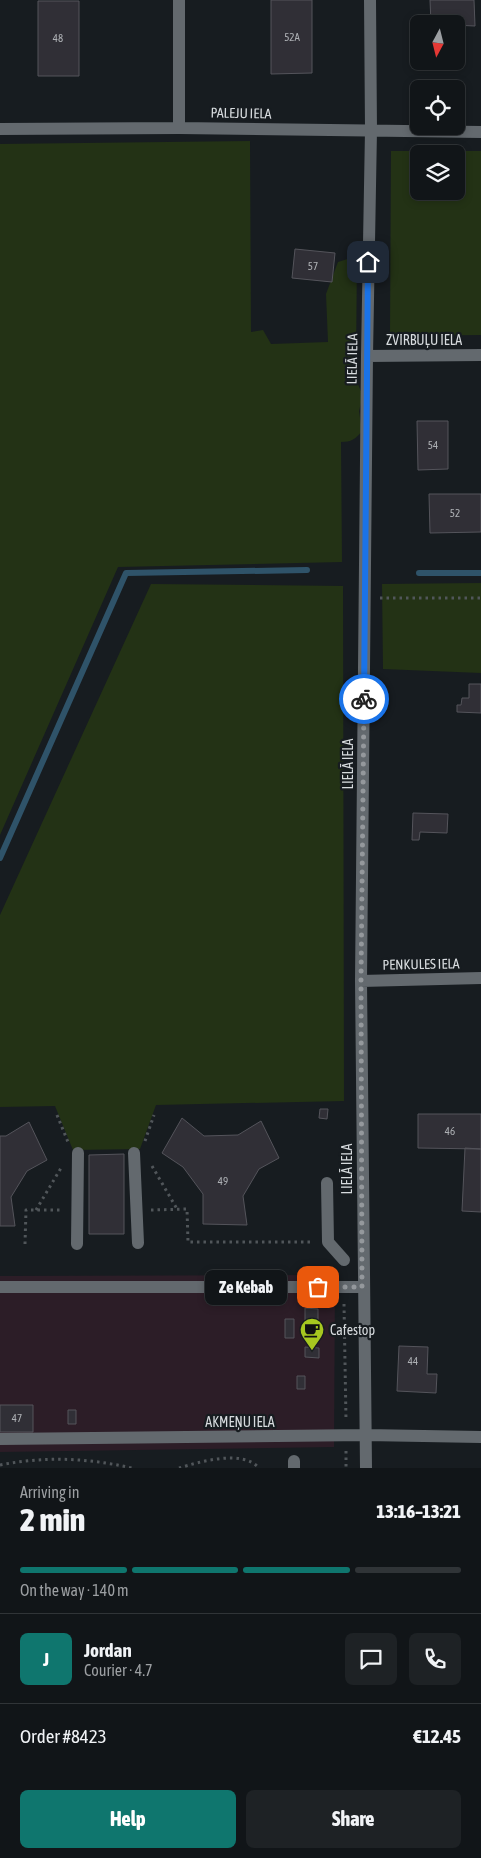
<!DOCTYPE html>
<html lang="en">
<head>
<meta charset="utf-8">
<style>
  :root { --surface:#111518; --page:#1e2225; --text:#f1f3f6; --muted:#9c9fa2; --line:#303437; --accent:#0f766e }
  body { margin:0; font-family:"Asap Condensed",sans-serif; background:var(--page); color:var(--text); height:100vh; display:flex; flex-direction:column; font-size:19px; white-space:nowrap }
  * { box-sizing:border-box; margin:0 }
  p { font-size:16px; color:var(--muted) }
  .icon { flex:none; width:28px; height:28px; fill:none; stroke:currentColor; stroke-width:2; stroke-linecap:round; stroke-linejoin:round }
  .map { position:relative; height:1468px; overflow:hidden }
  .side { display:flex; flex-direction:column; background:var(--surface); flex:1 }
  .side>* { flex:none }
  .needle { width:32px; rotate:187deg }
  .tools { position:absolute; left:410px; top:15px; display:grid; gap:10px }
  .tools a { display:grid; place-items:center; width:55px; height:55px; border-radius:8px; background:var(--surface); box-shadow:0 2px 8px #0003,0 0 0 1px var(--line); font-size:25px }
  .pin { position:absolute; display:grid; place-items:center; width:42px; height:42px; color:#fff; margin:-21px; border-radius:10px; box-shadow:0 2px 8px #0006 }
  .courier { position:absolute; display:grid; place-items:center; width:50px; height:50px; margin:-25px; border:4px solid #1a73e8; border-radius:50%; background:#fff; color:#222; box-shadow:0 1px 6px #0007 }
  .bubble { position:absolute; height:35px; border-radius:8px; background:var(--surface); box-shadow:0 2px 8px #0003,0 0 0 1px var(--line); font-size:16px; font-weight:800; line-height:35px; text-align:center }
  .summary em { font-style:normal; font-weight:800 }
  .summary div { display:flex; flex-direction:column-reverse }
  .summary { display:flex; align-items:center; justify-content:space-between; height:85px; padding:0 20px }
  h1 { font-size:32px; font-weight:800; line-height:38px }
  .bar { display:grid; grid-template-columns:repeat(4,1fr); gap:8px 5px; align-content:center; height:60px; padding:0 20px }
  .bar i { height:6px; border-radius:4px; background:var(--line) }
  .bar .on { background:var(--accent) }
  .bar p { grid-column:span 4 }
  .line { display:flex; align-items:center; gap:12px; padding:0 20px; border-top:1px solid var(--line) }
  .line div { flex:1 }
  .round { display:grid; place-items:center; flex:none; width:52px; height:52px; border-radius:8px; background:var(--page) }
  .cta { display:flex; gap:10px; margin-top:auto; padding:10px 20px }
  .cta a { flex:1; height:58px; border-radius:8px; background:var(--accent); color:#fff; font-size:20px; font-weight:800; line-height:58px; text-align:center }
  .cta a+a { background:var(--page); color:var(--text) }
  .map>svg:first-child { display:block }
  .commercial { fill:#2c1d27 }
  .green { fill:#233215; fill-rule:evenodd }
  .lines { fill:none; stroke-linecap:round; stroke-linejoin:round }
  .stream { stroke:#2f5369; stroke-width:6 }
  .building { fill:#302f36; stroke:#54545b }
  .path { stroke:#51565a; stroke-width:3; stroke-dasharray:2.5 4; stroke-linecap:butt }
  .minor { stroke:#63696e; stroke-width:12 }
  .done { stroke:#94989c; stroke-width:5; stroke-dasharray:0 9 }
  .route { stroke:#1a73e8; stroke-width:6 }
  .labels { text-anchor:middle; dominant-baseline:central; stroke-width:4.5; stroke-linejoin:round; paint-order:stroke }
  .number-label { font-size:11px; fill:#adb0b4 }
  .street-label { font-size:14px; fill:#d7dbde; stroke:#171c20 }
  .poi-label { font-size:14px; fill:#d7dbde; stroke:#171c20; text-anchor:start }
</style>
</head>
<body>
<div class="map">
<svg width="481" height="1468" viewBox="0 0 481 1468">
  <rect width="100%" height="100%" fill="#171c20"/>
  <path class="commercial" d="M315 1275 335 1276 334 1447 0 1452V1276Z"/>
  <path class="green" d="M250 141 251 332 263 330 271 344 328 342 326 294 338 262 357 256 356 360C354 374 356 382 363 395L359 411 362 431C356 439 351 442 341 442L342 562 118 567 0 835V144Z
    M391 151H481V335L390 336ZM419 154H456V191H419Z
    M481 583V673L383 669 382 584Z
    M151 584 343 586 344 1101 156 1105 140 1149 73 1150 55 1106 0 1107V915Z"/>
  <g class="lines">
    <path class="stream" d="M419 573H481
      M0 858 126 573 307 570"/>
  </g>
  <path class="building" d="M271 0H312V73L271 74Z
    M430 0H474L475 26 431 24Z
    M38 1H79V76H38Z
    M295 249 335 253 332 282 292 278Z
    M417 421H448V469L418 470Z
    M429 494H481V532L430 533Z
    M469 684H481V713L457 712V705H461L462 698H469Z
    M413 813 448 814 447 833 420 832 419 840H412Z
    M320 1109H328L327 1119 319 1118Z
    M418 1114H481V1149L418 1148Z
    M182 1118 204 1136 238 1135 261 1121 279 1158 259 1169 243 1196 247 1225 203 1224V1194L183 1167 162 1153Z
    M29 1122 47 1160 27 1171 11 1197 15 1226H0V1136H6Z
    M465 1148 481 1149V1212L462 1211Z
    M124 1154V1234H89V1155Z
    M303 1295 313 1296 312 1307 302 1306Z
    M305 1308 318 1309V1327H305Z
    M285 1319H294V1338H285Z
    M399 1346 428 1347 427 1374H437L436 1393 397 1391Z
    M305 1347 319 1348V1358L305 1357Z
    M297 1376H305V1389H297Z
    M0 1405H33V1432H0Z
    M68 1410H76V1424H68Z"/>
  <g class="lines">
    <path class="path" d="M380 598H481
      M57 1115 68 1142
      M145 1141 154 1115
      M152 1166 177 1209
      M36 1210 61 1168
      M151 1210 187 1209 188 1242H313
      M25 1244 26 1210H61
      M344 1304 346 1420
      M346 1451V1468
      M0 1465C46 1456 87 1458 132 1468
      M179 1468C199 1462 242 1449 259 1468"/>
    <path class="minor" d="M179 0V128
      M0 129 179 128 481 132
      M367 356 481 355
      M361 981 481 978
      M134 1153 138 1243
      M327 1183 328 1242 344 1260
      M77 1244 78 1153
      M0 1287H363
      M0 1439 366 1435 481 1437
      M294 1461V1468
      M366 1468 361 981 367 356 371 130 370 0"/>
  </g>
  <g class="lines">
    <path class="done" d="M318 1287H362L361 981 364 699"/>
    <path class="route" d="M364 699 368 262"/>
  </g>
  <defs>
    <symbol id="cafe-pin" viewBox="-11 -11 22 30"><path d="M0 17L-7.5 6A9.5 9.5 0 1 1 7.5 6Z" fill="#a7c820" stroke="#171c20"/><path d="M-5.5-4.5H6V0H3Q3 3.5 0 3.5H-2.5Q-5.5 3.5-5.5 0ZM3-3.2v2h1.7v-2ZM-6 4.5H4V6H-6Z" fill="#111"/></symbol>
  </defs>
  <g fill-rule="evenodd">
    <use href="#cafe-pin" x="298" y="1316" width="28" height="38"/>
  </g>
  <g class="labels">
    <g class="number-label">
      <text x="292" y="37">52A</text>
      <text x="58" y="38">48</text>
      <text x="313" y="266">57</text>
      <text x="433" y="445">54</text>
      <text x="455" y="513">52</text>
      <text x="450" y="1131">46</text>
      <text x="223" y="1181">49</text>
      <text x="413" y="1361">44</text>
      <text x="17" y="1418">47</text>
    </g>
    <g class="street-label">
      <text transform="translate(241 113) rotate(1)">PALEJU IELA</text>
      <text x="424" y="340">ZVIRBUĻU IELA</text>
      <text transform="translate(352 359) rotate(-89)">LIELĀ IELA</text>
      <text transform="translate(348 764) rotate(-90)">LIELĀ IELA</text>
      <text transform="translate(421 964) rotate(-1)">PENKULES IELA</text>
      <text transform="translate(347 1169) rotate(-90)">LIELĀ IELA</text>
      <text x="240" y="1422">AKMEŅU IELA</text>
    </g>
    <g class="poi-label">
      <text x="330" y="1330">Cafestop</text>
    </g>
  </g>
</svg>
<div class="tools">
<a><svg class="needle" viewBox="-14 -14 28 28"><path d="M0-13l5 13h-10z" fill="#e53935"/><path d="M0 13l5-13h-10z" fill="#9c9fa2"/></svg></a>
<a><svg class="icon" aria-label="locate" viewBox="0 0 24 24"><circle cx="12" cy="12" r="6"/><path d="M12 2v4M12 18v4M2 12h4M18 12h4"/></svg></a>
<a><svg class="icon" aria-label="layers" viewBox="0 0 24 24"><path d="M12 4l9 5-9 5-9-5zM3 14l9 5 9-5"/></svg></a>
</div>
<div class="pin" style="left:318px;top:1287px;background:#ea580c"><svg class="icon" aria-label="bag" viewBox="0 0 24 24"><path d="M5 8h14l-1 12H6zM9 8a3 3 0 0 1 6 0"/></svg></div>
<div class="pin" style="left:368px;top:262px;background:#1f2937"><svg class="icon" aria-label="home" viewBox="0 0 24 24"><path d="M3 11l9-7 9 7M6 9v11h12V9"/></svg></div>
<div class="courier" style="left:364px;top:699px"><svg class="icon" aria-label="bike" viewBox="0 0 24 24"><circle cx="6" cy="16" r="4"/><circle cx="18" cy="16" r="4"/><path d="M6 16l4-8h5l3 8M10 8l3 8H6M13 5h3"/></svg></div>
<div class="bubble" style="left:205px;top:1270px;width:82px">Ze Kebab</div>
</div>
<section class="side">
<div class="summary"><div><h1>2 min</h1><p>Arriving in</p></div><em>13:16–13:21</em></div>
<div class="bar"><i class="on"></i><i class="on"></i><i class="on"></i><i></i><p>On the way · 140 m</p></div>
<div class="line" style="height:90px"><b class="round" style="background:var(--accent);color:#fff">J</b><div><b>Jordan</b><p>Courier · 4.7</p></div><a class="round"><svg class="icon" aria-label="chat" viewBox="0 0 24 24"><path d="M4 5h16v11H9l-5 4z"/></svg></a><a class="round"><svg class="icon" aria-label="phone" viewBox="0 0 24 24"><path d="M5 4h4l2 5-3 2q2 4 5 5l2-3 5 2v4C11 20 4 13 5 4z"/></svg></a></div>
<div class="line" style="height:65px"><div>Order #8423</div><b>€12.45</b></div>
<div class="cta"><a>Help</a><a>Share</a></div>
</section>
</body>
</html>
